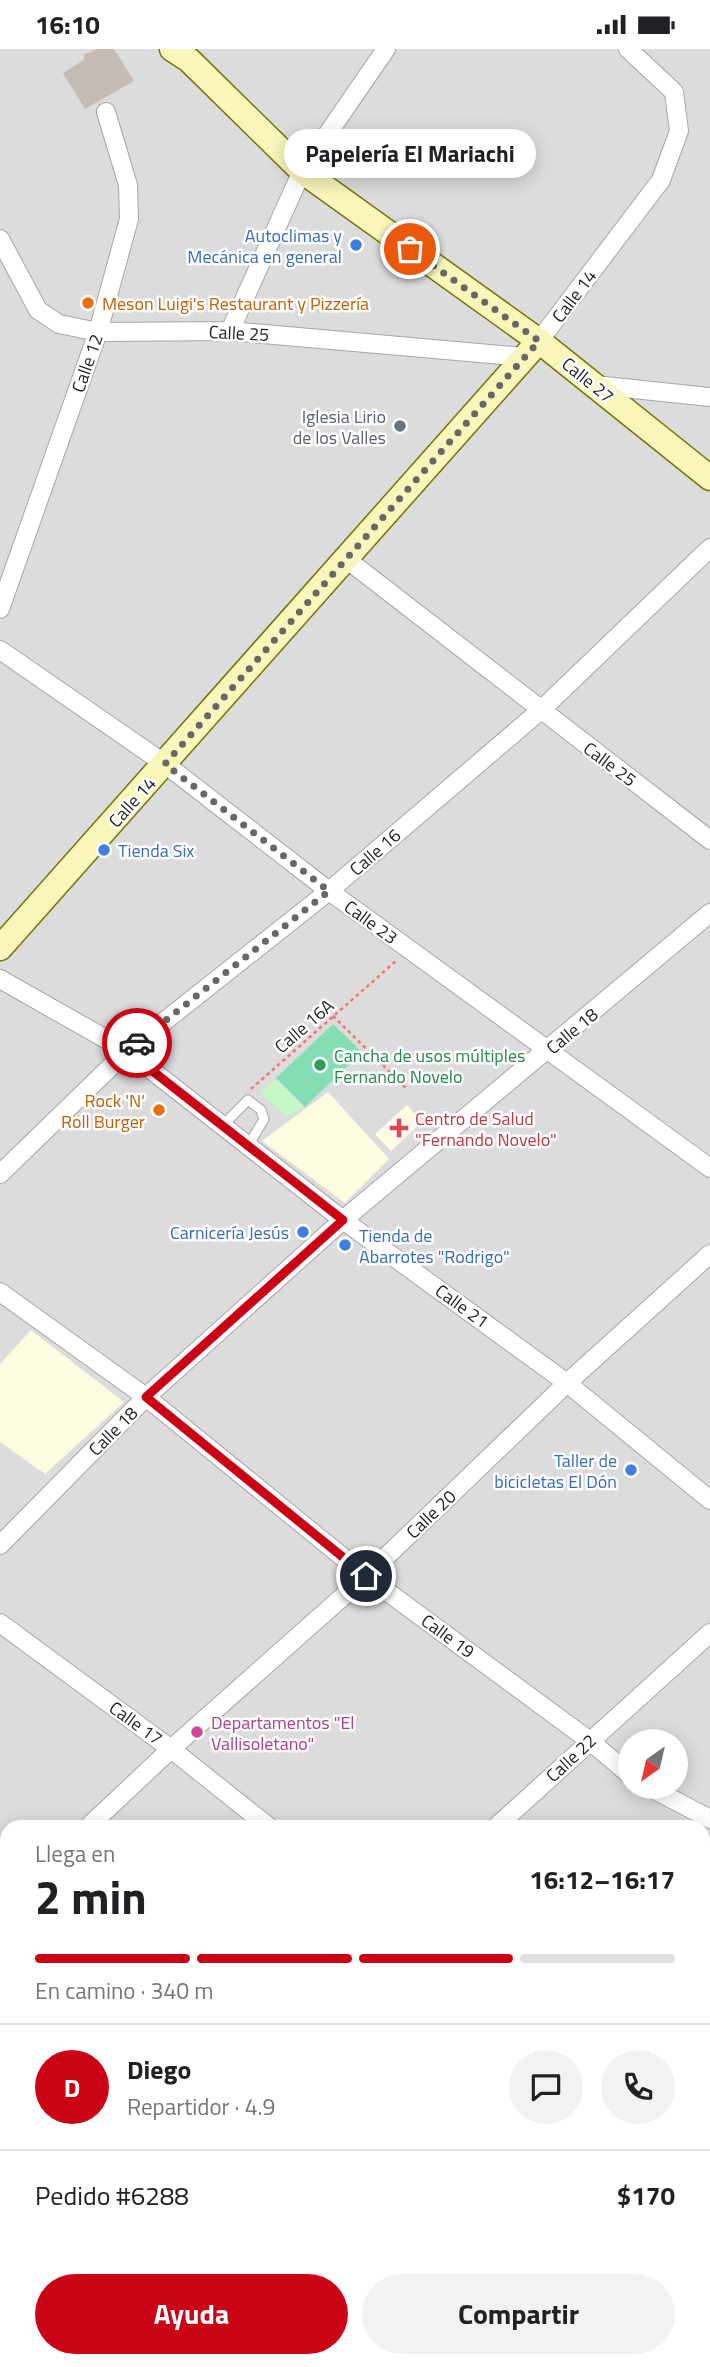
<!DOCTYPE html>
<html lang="es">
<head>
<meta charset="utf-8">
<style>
  :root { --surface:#fff; --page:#f2f2f2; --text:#202124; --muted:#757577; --line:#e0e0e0; --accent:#cb0415 }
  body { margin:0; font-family:"Titillium Web",sans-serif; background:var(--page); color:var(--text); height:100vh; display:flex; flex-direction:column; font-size:26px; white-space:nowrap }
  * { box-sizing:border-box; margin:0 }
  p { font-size:23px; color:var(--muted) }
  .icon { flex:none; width:38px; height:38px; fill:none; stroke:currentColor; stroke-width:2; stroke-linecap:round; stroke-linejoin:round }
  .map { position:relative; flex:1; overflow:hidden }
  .details { position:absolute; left:0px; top:1771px; width:710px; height:548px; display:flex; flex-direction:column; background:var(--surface); border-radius:21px 21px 0 0; box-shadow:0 4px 18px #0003 }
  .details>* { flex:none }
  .needle { width:46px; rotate:214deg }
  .tools { position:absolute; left:618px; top:1680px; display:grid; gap:14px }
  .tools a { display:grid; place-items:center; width:70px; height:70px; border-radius:50%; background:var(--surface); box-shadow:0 4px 18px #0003; font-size:35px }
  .pin { position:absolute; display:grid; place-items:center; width:60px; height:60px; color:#fff; margin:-30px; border:4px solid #fff; border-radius:50%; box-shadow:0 2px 7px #0007 }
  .courier { position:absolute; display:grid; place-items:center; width:70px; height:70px; margin:-35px; border:5px solid #cb0415; border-radius:50%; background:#fff; color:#222; box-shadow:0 2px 9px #0007 }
  .bubble { position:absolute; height:49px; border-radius:24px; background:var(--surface); box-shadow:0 4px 18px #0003; font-size:23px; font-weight:700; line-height:49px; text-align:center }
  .headline em { font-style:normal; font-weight:700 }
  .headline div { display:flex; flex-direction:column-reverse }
  .headline { display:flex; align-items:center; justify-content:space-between; height:119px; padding:0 35px }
  h1 { font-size:46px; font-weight:700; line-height:52px }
  .bar { display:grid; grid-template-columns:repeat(4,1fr); gap:10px 7px; align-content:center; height:84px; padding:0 35px }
  .bar i { height:9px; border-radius:5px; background:var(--line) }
  .bar .selected { background:var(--accent) }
  .bar p { grid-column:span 4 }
  .line { display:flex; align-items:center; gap:18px; padding:0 35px; border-top:2px solid var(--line) }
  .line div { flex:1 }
  .round { display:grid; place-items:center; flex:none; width:74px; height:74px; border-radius:37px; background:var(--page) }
  .primary-button { display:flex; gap:14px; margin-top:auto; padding:14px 35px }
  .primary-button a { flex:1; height:80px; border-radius:42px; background:var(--accent); color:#fff; font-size:28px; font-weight:700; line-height:80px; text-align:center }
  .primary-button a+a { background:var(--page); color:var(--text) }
  .status { display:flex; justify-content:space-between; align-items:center; height:49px; padding:0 35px; background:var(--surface); direction:ltr }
  .status svg { height:19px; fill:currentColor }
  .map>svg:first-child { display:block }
  .residential { fill:#dddcdc; fill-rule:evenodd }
  .education { fill:#fefce0 }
  .forest { fill:#afce9b }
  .park { fill:#c4f9c4 }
  .pitch { fill:#85ddb4 }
  .building { fill:#c4bbb5 }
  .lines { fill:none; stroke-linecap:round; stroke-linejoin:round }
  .lane-casing { stroke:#a6a6a6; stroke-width:11 }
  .street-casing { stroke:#a6a6a6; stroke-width:20 }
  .secondary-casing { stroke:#737507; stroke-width:27 }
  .path { stroke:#f7716f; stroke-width:2.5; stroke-dasharray:3.5 3.5; stroke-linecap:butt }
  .lane { stroke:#fff; stroke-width:9 }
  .street { stroke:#fff; stroke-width:18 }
  .secondary { stroke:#f8f6bb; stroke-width:24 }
  .done { stroke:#686765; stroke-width:7; stroke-dasharray:0 12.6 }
  .route { stroke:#cb0415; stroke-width:9 }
  .shop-dot { fill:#3f7fe0; stroke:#fff; stroke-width:2.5 }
  .food-dot { fill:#e8710a; stroke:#fff; stroke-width:2.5 }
  .worship-dot { fill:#6b7280; stroke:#fff; stroke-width:2.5 }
  .leisure-dot { fill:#2e9e5b; stroke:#fff; stroke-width:2.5 }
  .health-dot { fill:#e0444e; stroke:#fff; stroke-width:2.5 }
  .hotel-dot { fill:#d1479c; stroke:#fff; stroke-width:2.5 }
  .labels { text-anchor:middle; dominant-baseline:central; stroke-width:5; stroke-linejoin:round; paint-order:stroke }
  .shop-label { font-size:18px; fill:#366cbe; stroke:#fff; text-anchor:end }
  .street-label { font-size:18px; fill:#1f1f1f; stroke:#fff }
  .food-label { font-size:18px; fill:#c56008; stroke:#fff; text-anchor:start }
  .worship-label { font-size:18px; fill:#5b616d; stroke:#fff; text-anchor:end }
  .leisure-label { font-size:18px; fill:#27864d; stroke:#fff; text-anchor:start }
  .health-label { font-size:18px; fill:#be3a42; stroke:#fff; text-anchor:start }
  .hotel-label { font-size:18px; fill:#b23c85; stroke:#fff; text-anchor:start }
</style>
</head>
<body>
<div class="status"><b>16:10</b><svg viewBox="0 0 49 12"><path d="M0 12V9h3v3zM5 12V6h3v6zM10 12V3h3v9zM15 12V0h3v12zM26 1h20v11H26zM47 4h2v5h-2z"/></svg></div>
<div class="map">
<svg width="710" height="2318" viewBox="0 0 710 2318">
  <rect width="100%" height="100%" fill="#f0ece6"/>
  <path class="residential" d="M0 0H710V2121L704 2120V1778H7V2312H525L539 2318H0ZM630 1692H676V1738H630Z"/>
  <path class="education" d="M328 1043 389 1110 345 1154 262 1092Z
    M407 1056 422 1073 391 1102 375 1085Z
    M31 1281 124 1353 45 1425 0 1393V1315Z"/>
  <path class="forest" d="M704 2120 710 2121V2318H539L525 2312H704Z"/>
  <path class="park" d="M276 1030 304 1058 287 1067 261 1044Z
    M0 1900 7 1909V2108L0 2113Z"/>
  <path class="pitch" d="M333 975 362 1003 305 1058 276 1029Z
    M0 1970 7 1980V2029L0 2033Z"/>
  <path class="building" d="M97 0H114L134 32 85 60 63 24 84 11V6Z"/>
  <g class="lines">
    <defs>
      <path id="lane" d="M222 1077 248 1051 261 1061 264 1070 248 1097"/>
      <path id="street" d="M0 190 38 261 59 275 98 283 230 282 525 308
        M230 282 302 122 386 0
        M539 292 661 131 679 82 674 43 628 0
        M595 336 710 348
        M345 509 710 791
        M0 560 98 283 129 170 128 136 106 63
        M0 601 165 715 329 842 710 1119
        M0 930 127 1002 343 1171 567 1334 710 1451
        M0 1125 127 1002 329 842 541 661 710 499
        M0 1243 146 1348 366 1527 590 1692 630 1726
        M0 1496 146 1348 343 1171 710 864
        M0 1574 171 1700 269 1778
        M649 1738 710 1770
        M88 1778 171 1700 366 1527 567 1334 710 1205
        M496 1778 710 1584
        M0 1860 7 1854
        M704 1883 710 1885
        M704 2109 710 2110
        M0 2115 7 2110
        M0 2275 7 2270
        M0 2314 6 2318
        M153 2318 161 2312
        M356 2318 364 2312"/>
      <path id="secondary" d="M172 0 189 11 302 122 539 292 710 429
        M0 899 539 292"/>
    </defs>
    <use href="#lane" class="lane-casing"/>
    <use href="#street" class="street-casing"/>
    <use href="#secondary" class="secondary-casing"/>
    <path class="path" d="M333 967 407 1040
      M251 1040 396 912
      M0 1915 7 1925
      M0 1955 7 1965
      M0 2044 7 2040
      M0 2084 7 2078"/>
    <use href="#lane" class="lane"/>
    <use href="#street" class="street"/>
    <use href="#secondary" class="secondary"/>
  </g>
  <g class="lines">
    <path class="done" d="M137 994 329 842 165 715 539 292 410 200"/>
    <path class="route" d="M137 994 127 1002 343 1171 146 1348 366 1527"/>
  </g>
  <g class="shop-dot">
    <circle cx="356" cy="196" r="7"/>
    <circle cx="104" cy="801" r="7"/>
    <circle cx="303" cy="1183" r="7"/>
    <circle cx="345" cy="1196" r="7"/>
    <circle cx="631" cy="1421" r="7"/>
  </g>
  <g class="food-dot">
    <circle cx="88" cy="254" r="7"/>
    <circle cx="159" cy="1061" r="7"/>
  </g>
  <circle class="worship-dot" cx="400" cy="377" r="7"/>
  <circle class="leisure-dot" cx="320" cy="1016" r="7"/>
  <path class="health-dot" d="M395.5 1068.5h7v7h7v7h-7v7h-7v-7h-7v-7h7z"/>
  <circle class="hotel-dot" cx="197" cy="1683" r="7"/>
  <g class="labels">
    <g class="shop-label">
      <text x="342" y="186">Autoclimas y<tspan x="342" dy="21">Mecánica en general</tspan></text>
      <text x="118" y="801" text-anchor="start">Tienda Six</text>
      <text x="289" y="1183">Carnicería Jesús</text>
      <text x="359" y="1186" text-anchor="start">Tienda de<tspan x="359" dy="21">Abarrotes "Rodrigo"</tspan></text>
      <text x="617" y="1411">Taller de<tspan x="617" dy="21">bicicletas El Dón</tspan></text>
    </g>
    <g class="street-label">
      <text transform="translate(574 247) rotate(-53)">Calle 14</text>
      <text transform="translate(239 284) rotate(3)">Calle 25</text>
      <text transform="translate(87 314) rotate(-71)">Calle 12</text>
      <text transform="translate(588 331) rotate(39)">Calle 27</text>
      <text transform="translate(610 715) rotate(37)">Calle 25</text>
      <text transform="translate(132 753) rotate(-48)">Calle 14</text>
      <text transform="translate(375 803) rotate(-41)">Calle 16</text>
      <text transform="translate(371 873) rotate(36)">Calle 23</text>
      <text transform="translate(304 977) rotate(-41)">Calle 16A</text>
      <text transform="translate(572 982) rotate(-40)">Calle 18</text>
      <text transform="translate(462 1257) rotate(36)">Calle 21</text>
      <text transform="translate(113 1382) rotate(-45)">Calle 18</text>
      <text transform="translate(431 1465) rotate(-44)">Calle 20</text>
      <text transform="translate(448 1587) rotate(36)">Calle 19</text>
      <text transform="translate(136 1674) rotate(36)">Calle 17</text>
      <text transform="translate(571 1709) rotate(-43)">Calle 22</text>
    </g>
    <g class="food-label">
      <text x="102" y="254">Meson Luigi's Restaurant y Pizzería</text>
      <text x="145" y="1051" text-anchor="end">Rock 'N'<tspan x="145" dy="21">Roll Burger</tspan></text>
    </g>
    <g class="worship-label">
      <text x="386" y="367">Iglesia Lirio<tspan x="386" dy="21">de los Valles</tspan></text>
    </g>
    <g class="leisure-label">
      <text x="334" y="1006">Cancha de usos múltiples<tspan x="334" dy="21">Fernando Novelo</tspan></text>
    </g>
    <g class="health-label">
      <text x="415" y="1069">Centro de Salud<tspan x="415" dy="21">"Fernando Novelo"</tspan></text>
    </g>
    <g class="hotel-label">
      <text x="211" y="1673">Departamentos "El<tspan x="211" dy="21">Vallisoletano"</tspan></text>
    </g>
  </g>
</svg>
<div class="tools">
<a><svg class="needle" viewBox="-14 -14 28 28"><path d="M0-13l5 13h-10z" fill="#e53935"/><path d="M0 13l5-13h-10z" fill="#757577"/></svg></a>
</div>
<div class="pin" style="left:410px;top:200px;background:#ea580c"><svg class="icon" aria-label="bag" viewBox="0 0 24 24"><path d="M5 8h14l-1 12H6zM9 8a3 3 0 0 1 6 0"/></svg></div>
<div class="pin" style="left:366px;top:1527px;background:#1f2937"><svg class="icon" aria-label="home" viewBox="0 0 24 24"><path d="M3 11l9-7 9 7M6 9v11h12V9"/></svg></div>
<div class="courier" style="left:137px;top:994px"><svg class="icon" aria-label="car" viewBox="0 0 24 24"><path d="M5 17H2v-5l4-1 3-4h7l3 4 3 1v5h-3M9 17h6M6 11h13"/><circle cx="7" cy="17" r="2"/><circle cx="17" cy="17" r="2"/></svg></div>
<div class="bubble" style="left:284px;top:80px;width:252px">Papelería El Mariachi</div>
<section class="details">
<div class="headline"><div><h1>2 min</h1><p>Llega en</p></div><em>16:12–16:17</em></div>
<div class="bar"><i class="selected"></i><i class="selected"></i><i class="selected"></i><i></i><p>En camino · 340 m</p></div>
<div class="line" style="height:126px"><b class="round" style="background:var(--accent);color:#fff">D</b><div><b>Diego</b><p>Repartidor · 4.9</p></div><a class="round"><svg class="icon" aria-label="chat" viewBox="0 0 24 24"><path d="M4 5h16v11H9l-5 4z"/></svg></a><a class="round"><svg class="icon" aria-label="phone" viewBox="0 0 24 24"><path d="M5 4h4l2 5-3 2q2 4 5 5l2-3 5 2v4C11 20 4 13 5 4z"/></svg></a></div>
<div class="line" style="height:91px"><div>Pedido #6288</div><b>$170</b></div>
<div class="primary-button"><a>Ayuda</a><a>Compartir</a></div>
</section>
</div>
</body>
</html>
